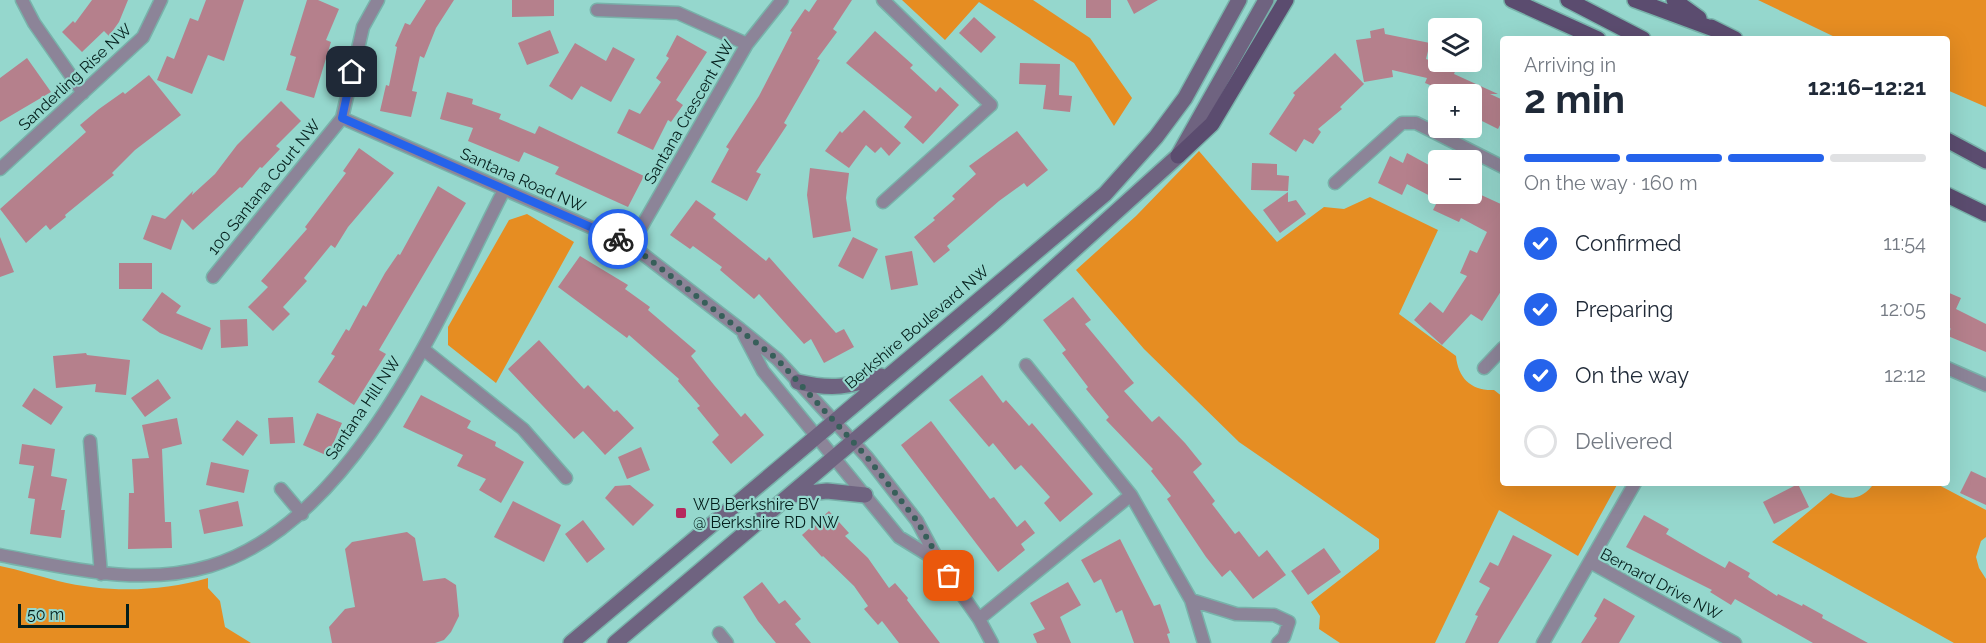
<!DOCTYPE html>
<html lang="en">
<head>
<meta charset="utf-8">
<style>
  :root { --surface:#fff; --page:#f2f2f3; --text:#1f2937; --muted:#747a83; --line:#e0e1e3; --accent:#2563eb }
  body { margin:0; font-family:Raleway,sans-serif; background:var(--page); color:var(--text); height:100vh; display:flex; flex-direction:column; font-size:22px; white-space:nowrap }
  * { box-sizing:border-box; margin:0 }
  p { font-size:20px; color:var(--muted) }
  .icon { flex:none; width:33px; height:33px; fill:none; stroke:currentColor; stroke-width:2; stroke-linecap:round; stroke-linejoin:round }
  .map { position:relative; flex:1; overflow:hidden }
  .panel { position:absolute; left:1500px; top:36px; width:450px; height:450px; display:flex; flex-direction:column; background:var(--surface); border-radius:6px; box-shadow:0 6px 24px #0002 }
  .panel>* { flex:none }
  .fabs { position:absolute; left:1428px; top:18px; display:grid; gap:12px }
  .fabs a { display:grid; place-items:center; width:54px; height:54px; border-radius:6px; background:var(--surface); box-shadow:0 6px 24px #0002; font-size:30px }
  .scale { position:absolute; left:18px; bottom:15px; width:111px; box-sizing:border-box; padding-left:6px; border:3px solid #041f1c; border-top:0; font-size:16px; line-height:21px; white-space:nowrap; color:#041f1c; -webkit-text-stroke:4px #95d7cd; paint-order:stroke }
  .pin { position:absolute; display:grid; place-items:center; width:51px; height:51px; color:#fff; margin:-26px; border-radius:12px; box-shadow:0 3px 9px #0006 }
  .courier { position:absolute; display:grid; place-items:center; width:60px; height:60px; margin:-30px; border:4px solid #2563eb; border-radius:50%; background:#fff; color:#222; box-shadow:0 2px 8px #0007 }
  .overview em { font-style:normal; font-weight:700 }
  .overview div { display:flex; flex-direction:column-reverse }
  .overview { display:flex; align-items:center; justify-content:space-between; height:102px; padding:0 24px }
  h1 { font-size:39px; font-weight:700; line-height:45px }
  .bar { display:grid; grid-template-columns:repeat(4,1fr); gap:9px 6px; align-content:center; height:72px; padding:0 24px }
  .bar i { height:8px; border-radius:4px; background:var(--line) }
  .bar .active { background:var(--accent) }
  .bar p { grid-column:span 4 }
  ol { padding:0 24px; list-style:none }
  li { display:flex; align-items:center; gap:18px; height:66px }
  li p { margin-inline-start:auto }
  li .icon { padding:6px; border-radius:50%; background:var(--accent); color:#fff; stroke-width:4 }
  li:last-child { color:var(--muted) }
  li i { width:33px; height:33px; border:3px solid var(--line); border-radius:50% }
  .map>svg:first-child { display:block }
  .green { fill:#e68d22 }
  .building { fill:#b5808c }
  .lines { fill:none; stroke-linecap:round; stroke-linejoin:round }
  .street-casing { stroke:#78b2aa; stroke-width:15 }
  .secondary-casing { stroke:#78b2aa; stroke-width:18 }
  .primary-casing { stroke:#78b2aa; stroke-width:18 }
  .street { stroke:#8c8498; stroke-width:12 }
  .secondary { stroke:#6f6380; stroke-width:15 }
  .primary { stroke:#5b4c6f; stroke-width:15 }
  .done { stroke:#375f5a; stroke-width:6; stroke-dasharray:0 10.8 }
  .route { stroke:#2563eb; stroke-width:8 }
  .poi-dot { fill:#b6285d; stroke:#95d7cd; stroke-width:2 }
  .labels { text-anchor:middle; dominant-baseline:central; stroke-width:4.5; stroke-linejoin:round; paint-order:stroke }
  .street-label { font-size:16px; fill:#041f1c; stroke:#95d7cd }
  .poi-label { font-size:16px; fill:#041f1c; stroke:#95d7cd; text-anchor:start }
</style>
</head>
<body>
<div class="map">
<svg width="1986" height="643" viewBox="0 0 1986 643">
  <rect width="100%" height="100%" fill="#95d7cd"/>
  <path class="green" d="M902 0H1033L1090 38 1132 98 1114 126 1074 63 979 2 945 40Z
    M1758 0H1986V107L1947 90V39H1839Z
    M1199 151 1277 242 1324 207 1344 209 1370 197 1438 230 1399 314 1456 356C1458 378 1471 391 1494 390L1503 397V483H1618L1578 556 1499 510 1435 643H1340L1319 629 1320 616 1311 602 1379 549V539L1239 442 1144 349 1076 270 1136 216Z
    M527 214 574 242 496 383 448 345V327L509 220Z
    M1874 483H1935L1986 510V537L1981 541 1976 557 1979 568 1986 579V643H1954L1772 542 1831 493C1848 501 1863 500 1874 483Z
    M0 566C20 570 38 576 58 581 108 593 159 592 208 578V588L220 601 225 627 251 643H0Z"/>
  <path class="building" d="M92 0H128L119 22 109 36 104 31 82 52 62 32 73 21 75 23Z
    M206 0H244L224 61 208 55 192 94 157 80 167 56 174 59 190 18 198 21Z
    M307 0H318L339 9 326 40 331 42 314 98 286 90 296 57 290 55Z
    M426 0H454L436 28 424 58 420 56 412 91 417 92 411 117 380 111 386 85 389 86 397 47 395 46 405 23 410 25Z
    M512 0H554V16L512 17Z
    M817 0H852L833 29 837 32 817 59 820 60 784 123 787 125 756 172 761 174 747 201 711 182 729 149 726 147 759 96 792 32 790 31 805 9 809 12Z
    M1086 0H1111V18H1086Z
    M1127 0H1158L1134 14Z
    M974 17 996 37 981 53 959 33Z
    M1384 28 1385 34 1430 43 1426 59 1456 69 1454 74 1498 94H1490L1503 100V119L1498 129 1472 116V94H1432L1435 87 1425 83 1427 78 1392 70 1393 77 1364 82 1356 40 1371 38 1370 31Z
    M550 30 559 53 527 65 518 43Z
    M875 31 913 65 910 68 936 92 940 87 959 105 923 144 904 127 912 117 846 63Z
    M677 35 707 52 676 100 683 105 671 122 668 120 653 150 617 133 629 109 640 114 661 82 656 78 669 58 666 56Z
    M575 43 606 61 613 47 635 59 611 102 581 86 572 100 549 86Z
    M1335 53 1364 84 1340 107 1342 109 1318 129 1321 132 1313 144 1304 139 1296 152 1269 134 1295 95 1293 93Z
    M27 58 51 92 0 122V78Z
    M1020 63 1060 64 1059 95 1072 96 1070 112 1043 109 1046 85 1019 84Z
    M149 75 181 115 135 150 112 173 114 175 65 215 66 217 50 230 46 225 26 243 0 209 86 132 80 125 99 109 123 92 125 94Z
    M447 92 473 99 472 104 501 114 499 119 535 134 539 126 644 176 628 207 555 174 559 167 524 152 519 162 468 141 473 128 440 119Z
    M281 101 301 121 276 146 280 149 262 168 260 167 242 188 240 187 193 230 182 219 171 250 143 239 152 215 165 219 193 191 192 195 215 174 237 145Z
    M864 110 901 143 889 156 881 147 875 153 866 145 849 168 825 151 840 131 842 133Z
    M1017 131 1048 170 1027 187 1024 183 999 201 947 246 950 250 934 263 914 237 935 220 933 218 955 199 952 196 976 174 969 166Z
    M359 148 394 173 348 227 335 248 331 245 304 278 307 281 283 307 290 314 273 331 248 307 268 287 261 281 307 229 305 227 346 173 343 171Z
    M1407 153 1438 170V199L1441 194H1479L1503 205V288L1482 321 1471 314 1442 345 1414 320 1430 302 1443 313 1467 276 1460 273 1470 250 1477 253 1487 232 1461 218 1459 222 1433 210 1438 200 1407 184 1402 195 1378 183 1390 156 1403 163Z
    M1252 163 1277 164V175L1289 176 1288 191 1251 190Z
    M810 168 849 173 846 198 851 231 813 238 807 195Z
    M438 186 466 203 379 350 386 354 354 405 318 382 335 356 331 354 346 329 349 331 363 305 366 307 385 273 398 254 400 255Z
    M1288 192V202L1296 200 1306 214 1280 233 1263 210Z
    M696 200 716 214 713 218 766 261 769 257 836 333 844 329 854 347 824 363 811 339 804 344 759 294 754 299 720 270 722 267 693 246 690 249 670 235Z
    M0 237 14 272 0 277Z
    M853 237 878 249 863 279 838 266Z
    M912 251 918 285 891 290 885 256Z
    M580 256 628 285 625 289 650 307 648 310 696 351 691 356 714 385 741 417 745 413 764 435 731 464 712 442 719 435 697 408 700 406 678 381 679 379 629 335 627 338 558 287Z
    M119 263H152V289H119Z
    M162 292 181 306 176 313 211 328 202 350 160 333 142 320Z
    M1947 292 1961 298 1956 309 1986 324V352L1948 336 1951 328 1947 331Z
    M1073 297 1091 320 1085 324 1134 383 1124 391 1152 422 1159 416 1185 443 1202 464 1193 472 1215 501 1212 504 1235 534 1239 531 1259 557 1267 550 1286 575 1253 599 1230 570 1222 577 1206 557 1167 499 1171 496 1151 471 1153 469 1106 420 1109 417 1086 389 1088 387 1062 353 1066 350 1043 320Z
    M247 319 248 346 221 348 220 320Z
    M539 340 584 389 588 385 614 412 617 410 634 428 605 455 583 431 574 439 508 369Z
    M86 353 87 355 130 360 126 395 95 392 96 384 56 388 53 356Z
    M982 375 1003 403 1006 400 1029 426 1032 423 1093 494 1060 522 1044 503 1050 497 1021 465 1015 470 993 443 989 447 949 400Z
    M158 379 171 398 145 417 131 398Z
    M34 388 63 407 51 425 22 406Z
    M421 395 471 421 467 428 496 442 495 446 524 462 501 503 479 490 486 479 457 466 463 455 403 427Z
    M317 413 342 423 328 456 303 445Z
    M293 417 295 443 270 444 268 418Z
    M177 418 182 444 162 449 165 522H171L172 548 128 549 129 493H134L132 459 149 458 142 425Z
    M237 420 258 435 243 456 222 440Z
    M931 421 990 499 994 497 1017 527 1025 520 1035 533 1021 544 1025 550 998 572 901 445Z
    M22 444 55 449 51 476 67 479 61 510H65L61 538 30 534 35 499 28 498 34 466 19 464Z
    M641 447 650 470 627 479 618 457Z
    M211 462 249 470 244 493 206 485Z
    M1971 471 1986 478V505L1960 493Z
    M1798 484 1809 507 1774 524 1763 502Z
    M630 485 654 505 633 526 605 498 615 486Z
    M238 501 243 526 204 534 199 510Z
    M513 501 561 525 544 562 494 537Z
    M829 511 849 533 845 536 868 558 889 588 895 583 908 598 907 600 940 643H899L882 621 878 625 864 609 868 606 854 586 823 556 822 557 802 535Z
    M1644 515 1669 529 1666 534 1700 554 1725 568 1729 561 1750 573 1748 577 1777 596 1778 594 1802 606 1803 604 1823 615 1822 618 1868 643H1813L1735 599 1731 605 1710 592 1712 590 1626 547Z
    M583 520 605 549 587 563 565 534Z
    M407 532 415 538 423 581 445 578 456 585 459 616 451 632 444 640 435 643H332L329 627 345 609 355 607 345 549 352 542Z
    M1513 535 1552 555 1498 643H1465L1478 616 1475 615 1490 588 1479 582 1490 562 1498 566Z
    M1120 539 1154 606 1160 604 1170 633 1167 634 1170 643H1134L1122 610 1116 613 1101 579 1094 583 1081 560Z
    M1324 548 1341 572 1308 595 1291 571Z
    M762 582 779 604 785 600 801 619 795 624 811 643H776L758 621 743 597Z
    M1068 582 1081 605 1060 617 1071 643H1037L1033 634 1045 629 1030 603Z
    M1604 598 1635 616 1619 643H1581L1597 618 1594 616Z"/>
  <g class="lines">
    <defs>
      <path id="street" d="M22 0 34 23 83 93
        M883 0 991 105 883 202
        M597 10 678 13 747 44
        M342 118 631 245 740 329 777 359 867 457 917 521 939 562 979 619 992 643
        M0 169 143 37 161 0
        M1335 183 1402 123H1416L1503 167
        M631 245 747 44 782 0
        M213 277 342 118 363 27 378 0
        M744 335 763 371 899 537 938 561
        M423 349 523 429 566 478
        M1026 365 1131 495 1191 600 1204 643
        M1484 368 1503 348
        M1947 368 1986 385
        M90 441 101 574
        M281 489 302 514
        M0 555C69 568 141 587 210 566 354 523 441 313 504 190
        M1590 562 1735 643
        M1191 600 1236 614 1274 615 1289 622 1284 637 1278 643
        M979 619 1131 495
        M719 633 727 643
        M1543 643 1635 483"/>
      <path id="secondary" d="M798 382C832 390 849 387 881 376
        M790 495 827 491 865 495
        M571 643 1105 194 1156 137 1185 98 1239 0
        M615 643 994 322 1178 156 1266 0"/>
      <path id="primary" d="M1512 0 1598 39
        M1568 0 1643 39
        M1635 0 1719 31
        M1674 0 1699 18
        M1711 27 1735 39
        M1947 140 1986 161
        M1178 156 1212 124 1286 0
        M1947 195 1986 214"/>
    </defs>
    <use href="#street" class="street-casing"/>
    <use href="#secondary" class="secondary-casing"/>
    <use href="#primary" class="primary-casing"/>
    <use href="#street" class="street"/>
    <use href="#secondary" class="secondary"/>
    <use href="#primary" class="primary"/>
  </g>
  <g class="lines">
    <path class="done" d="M618 239 631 245 777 359 867 457 917 521 949 576"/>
    <path class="route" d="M352 72 342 118 618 239"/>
  </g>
  <rect class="poi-dot" x="675" y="507" width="12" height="12" rx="3"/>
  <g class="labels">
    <g class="street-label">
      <text transform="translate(75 77) rotate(-43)">Sanderling Rise NW</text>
      <text transform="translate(689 112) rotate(-60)">Santana Crescent NW</text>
      <text transform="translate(523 180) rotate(24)">Santana Road NW</text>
      <text transform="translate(264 187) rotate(-51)">100 Santana Court NW</text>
      <text transform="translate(917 327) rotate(-40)">Berkshire Boulevard NW</text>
      <text transform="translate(363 408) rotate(-56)">Santana Hill NW</text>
      <text transform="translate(1661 584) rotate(28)">Bernard Drive NW</text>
    </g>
    <g class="poi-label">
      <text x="693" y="504">WB Berkshire BV<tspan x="693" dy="18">@ Berkshire RD NW</tspan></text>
    </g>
  </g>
</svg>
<div class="fabs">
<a><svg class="icon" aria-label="layers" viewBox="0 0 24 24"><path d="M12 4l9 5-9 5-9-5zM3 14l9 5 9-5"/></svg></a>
<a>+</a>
<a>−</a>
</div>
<div class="scale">50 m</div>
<div class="pin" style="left:949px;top:576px;background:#ea580c"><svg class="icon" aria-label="bag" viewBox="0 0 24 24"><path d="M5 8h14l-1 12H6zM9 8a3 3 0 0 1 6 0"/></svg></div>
<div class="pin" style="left:352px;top:72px;background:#1f2937"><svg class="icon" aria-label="home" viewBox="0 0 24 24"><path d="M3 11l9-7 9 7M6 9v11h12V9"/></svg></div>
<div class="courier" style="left:618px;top:239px"><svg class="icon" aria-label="bike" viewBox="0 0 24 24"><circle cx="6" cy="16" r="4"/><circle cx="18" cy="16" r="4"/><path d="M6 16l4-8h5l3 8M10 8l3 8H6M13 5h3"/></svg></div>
<section class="panel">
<div class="overview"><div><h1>2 min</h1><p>Arriving in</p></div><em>12:16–12:21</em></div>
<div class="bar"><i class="active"></i><i class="active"></i><i class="active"></i><i></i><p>On the way · 160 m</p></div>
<ol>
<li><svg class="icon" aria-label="check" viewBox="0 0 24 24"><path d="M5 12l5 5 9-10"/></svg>Confirmed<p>11:54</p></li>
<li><svg class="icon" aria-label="check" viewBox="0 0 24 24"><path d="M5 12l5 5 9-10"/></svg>Preparing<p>12:05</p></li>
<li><svg class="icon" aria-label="check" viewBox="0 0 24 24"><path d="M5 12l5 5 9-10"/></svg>On the way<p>12:12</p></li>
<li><i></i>Delivered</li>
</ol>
</section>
</div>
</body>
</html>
